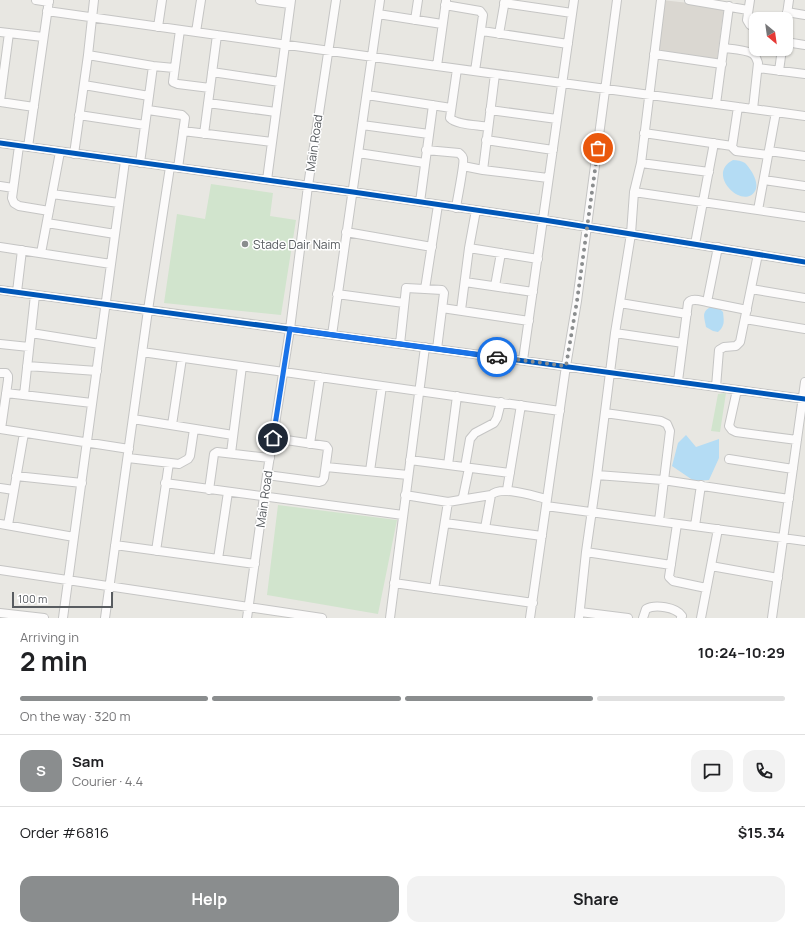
<!DOCTYPE html>
<html lang="en">
<head>
<meta charset="utf-8">
<style>
  :root { --surface:#fff; --page:#f2f2f2; --text:#202124; --muted:#757577; --line:#e0e0e0; --accent:#8a8d8e }
  body { margin:0; font-family:Manrope,sans-serif; background:var(--page); color:var(--text); height:100vh; display:flex; flex-direction:column; font-size:15px; white-space:nowrap }
  * { box-sizing:border-box; margin:0 }
  p { font-size:13px; color:var(--muted) }
  .icon { flex:none; width:22px; height:22px; fill:none; stroke:currentColor; stroke-width:2; stroke-linecap:round; stroke-linejoin:round }
  .map { position:relative; height:618px; overflow:hidden }
  .sheet { display:flex; flex-direction:column; background:var(--surface); flex:1 }
  .sheet>* { flex:none }
  .needle { width:26px; rotate:151deg }
  .controls { position:absolute; left:749px; top:12px; display:grid; gap:8px }
  .controls a { display:grid; place-items:center; width:44px; height:44px; border-radius:8px; background:var(--surface); box-shadow:0 1px 3px #0004; font-size:20px }
  .scale { position:absolute; left:12px; bottom:10px; width:101px; box-sizing:border-box; padding-left:4px; border:2px solid #585c60; border-top:0; font-size:11px; line-height:14px; white-space:nowrap; color:#585c60; -webkit-text-stroke:3px #fff; paint-order:stroke }
  .pin { position:absolute; display:grid; place-items:center; width:34px; height:34px; color:#fff; margin:-17px; border:2px solid #fff; border-radius:50%; box-shadow:0 1px 4px #0007 }
  .courier { position:absolute; display:grid; place-items:center; width:40px; height:40px; margin:-20px; border:3px solid #1a73e8; border-radius:50%; background:#fff; color:#222; box-shadow:0 1px 5px #0007 }
  .headline em { font-style:normal; font-weight:700 }
  .headline div { display:flex; flex-direction:column-reverse }
  .headline { display:flex; align-items:center; justify-content:space-between; height:68px; padding:0 20px }
  h1 { font-size:26px; font-weight:700; line-height:30px }
  .bar { display:grid; grid-template-columns:repeat(4,1fr); gap:6px 4px; align-content:center; height:48px; padding:0 20px }
  .bar i { height:5px; border-radius:3px; background:var(--line) }
  .bar .selected { background:var(--accent) }
  .bar p { grid-column:span 4 }
  .line { display:flex; align-items:center; gap:10px; padding:0 20px; border-top:1px solid var(--line) }
  .line div { flex:1 }
  .round { display:grid; place-items:center; flex:none; width:42px; height:42px; border-radius:12px; background:var(--page) }
  .action { display:flex; gap:8px; margin-top:auto; padding:8px 20px }
  .action a { flex:1; height:46px; border-radius:12px; background:var(--accent); color:#fff; font-size:16px; font-weight:700; line-height:46px; text-align:center }
  .action a+a { background:var(--page); color:var(--text) }
  .map>svg:first-child { display:block }
  .education { fill:#dad7d1 }
  .green { fill:#d1e4cd }
  .water { fill:#b4dcf4 }
  .lines { fill:none; stroke-linecap:round; stroke-linejoin:round }
  .minor-casing { stroke:#c5c5c4; stroke-width:10 }
  .minor { stroke:#fcfbfb; stroke-width:8 }
  .cycleway-casing { stroke:#fff; stroke-width:8 }
  .cycleway { stroke:#0057b8; stroke-width:5 }
  .done { stroke:#8a8d8e; stroke-width:4; stroke-dasharray:0 7.2 }
  .route { stroke:#1a73e8; stroke-width:5 }
  .poi-dot { fill:#8a8d8e; stroke:#fff; stroke-width:1.5 }
  .labels { text-anchor:middle; dominant-baseline:central; stroke-width:3; stroke-linejoin:round; paint-order:stroke }
  .street-label { font-size:12px; fill:#585c60; stroke:#fff }
  .poi-label { font-size:12px; fill:#585c60; stroke:#fff; text-anchor:start }
</style>
</head>
<body>
<div class="map">
<svg width="805" height="618" viewBox="0 0 805 618">
  <rect width="100%" height="100%" fill="#e8e7e2"/>
  <path class="education" d="M662 0 724 7 717 59 655 51Z"/>
  <path class="green" d="M211 184 273 193 270 216 296 220 281 315 164 303 177 214 205 219Z
    M726 393 720 432 711 431 718 394Z
    M278 505 397 520 378 614 267 595Z"/>
  <path class="water" d="M733 160C737 160 742 161 745 163 751 169 760 183 755 191 743 211 705 174 733 160Z
    M712 306 718 307 723 312C724 321 725 326 718 332L713 331 706 327C704 316 701 312 712 306Z
    M686 435 696 447 719 439V458L709 480 694 481 672 466 678 443Z"/>
  <g class="lines">
    <defs>
      <path id="minor" d="M36 0 49 2
        M260 0 290 4
        M689 0 748 10
        M750 0 747 20 750 25 756 27
        M504 3 572 13
        M445 5 480 11 483 15 475 71
        M47 11 437 66 805 116
        M787 12 805 15
        M378 14 442 24
        M415 20 418 0
        M786 21 789 0
        M158 27 162 0
        M180 30 173 82 178 84 210 88
        M482 31 568 44
        M0 32 43 37
        M196 32 201 0
        M499 34 505 0
        M786 42 805 45
        M724 48C731 49 748 50 753 54 756 56 757 60 758 63L753 109
        M654 54 722 64
        M88 55 153 66 174 68
        M437 66 446 1
        M758 68 805 74
        M457 69 450 118C456 125 479 125 488 127
        M779 71 782 49
        M212 72 280 82
        M84 85 149 96
        M367 95 451 108
        M0 101 9 33
        M0 102 34 107
        M208 103 276 112
        M716 104 729 6
        M738 107 732 147 736 151 768 155
        M148 110 182 115 185 118 178 168
        M490 110 557 119
        M79 115 145 125
        M362 125 429 134
        M183 131 272 142
        M644 133 732 146
        M204 134 217 35
        M486 140 553 150
        M0 143 353 192 544 220 805 262
        M19 146 12 198 14 203 19 206 49 211
        M28 147 49 0
        M426 150 459 153C461 155 462 155 463 158 465 163 457 199 456 208
        M769 151 805 156
        M358 153 425 163
        M74 154 88 55 94 0
        M140 163 153 66
        M641 163 709 172
        M463 166 483 170 548 178
        M483 170 495 74
        M267 180 291 0
        M764 180 805 186
        M0 186 13 188
        M634 192 805 217
        M52 194 119 203
        M420 202 433 105
        M758 210 776 112
        M47 223 115 234
        M346 232 432 247
        M695 244 714 143
        M0 247 111 264
        M718 247 707 302 747 310
        M469 248 538 259
        M41 253 60 152
        M465 282 533 292
        M495 286 501 253
        M751 289 805 298
        M0 290 805 399
        M17 292 22 250
        M337 294 404 303
        M620 303 687 314
        M442 308 529 321
        M461 310 469 248 476 210
        M745 319 805 329
        M31 333 100 344
        M615 333 683 343
        M332 335 380 0
        M0 344 29 347
        M400 344 406 288 425 289
        M437 349 444 293 442 290 425 289 438 205
        M142 352 560 411
        M523 360 574 0
        M27 366 97 371
        M0 373H6L8 376V380L1 429
        M678 381 688 303C692 297 701 301 707 302
        M716 387 719 350 724 347 736 346 740 342 758 254
        M737 390 729 426 732 430 736 432 797 440
        M6 393 92 403
        M24 395 35 295
        M605 413 661 421 667 424 670 431 659 521
        M133 419 233 435
        M172 425 182 358
        M0 429 129 449
        M310 444 320 377
        M231 453 242 366
        M128 458 179 464 188 459 190 456 194 429
        M729 459 793 469
        M410 460 510 473
        M448 465 457 396
        M326 467 408 475
        M465 467 470 439 475 433 494 423 497 418 501 402
        M370 471 382 386
        M267 475 319 482 322 481 324 478 328 449 326 446 273 438
        M597 475 663 480 789 499
        M16 476 82 483
        M165 483 403 515
        M0 488 14 490
        M209 490 214 454 217 452 270 458
        M507 490 521 405
        M405 495 448 502 460 500 463 497 469 468
        M460 500 491 495
        M546 506 805 541
        M445 523 542 536
        M0 524 74 537
        M677 524 669 577 673 581 706 588
        M8 525 24 433
        M695 526 701 485
        M485 528 491 495C501 485 533 496 547 499
        M115 545 255 564
        M156 551 169 463
        M586 552 671 565
        M218 559 228 492
        M711 566 778 578
        M0 570 322 618
        M394 583 533 603
        M434 589 448 502
        M580 612 628 618
        M0 613 44 618
        M63 618 125 161
        M105 618 148 310 170 167
        M247 618 267 475 290 329 308 186 336 0
        M390 618 425 347
        M530 618 566 366 577 301 617 0
        M579 618 586 552 597 475 615 333 631 234 634 192 641 163 661 0
        M643 618 646 609C655 604 676 607 682 616L681 618
        M701 618 718 529
        M772 618 805 382"/>
    </defs>
    <use href="#minor" class="minor-casing"/>
    <use href="#minor" class="minor"/>
    <defs>
      <path id="cycleway" d="M0 143 353 192 544 220 805 262
        M0 290 805 399"/>
    </defs>
    <use href="#cycleway" class="cycleway-casing"/>
    <use href="#cycleway" class="cycleway"/>
  </g>
  <g class="lines">
    <path class="done" d="M497 357 566 366 577 301 598 148"/>
    <path class="route" d="M273 438 290 329 497 357"/>
  </g>
  <circle class="poi-dot" cx="245" cy="244" r="4"/>
  <g class="labels">
    <g class="street-label">
      <text transform="translate(314 143) rotate(-82)">Main Road</text>
      <text transform="translate(264 499) rotate(-82)">Main Road</text>
    </g>
    <g class="poi-label">
      <text x="253" y="244">Stade Dair Naim</text>
    </g>
  </g>
</svg>
<div class="controls">
<a><svg class="needle" viewBox="-14 -14 28 28"><path d="M0-13l5 13h-10z" fill="#e53935"/><path d="M0 13l5-13h-10z" fill="#757577"/></svg></a>
</div>
<div class="scale">100 m</div>
<div class="pin" style="left:598px;top:148px;background:#ea580c"><svg class="icon" aria-label="bag" viewBox="0 0 24 24"><path d="M5 8h14l-1 12H6zM9 8a3 3 0 0 1 6 0"/></svg></div>
<div class="pin" style="left:273px;top:438px;background:#1f2937"><svg class="icon" aria-label="home" viewBox="0 0 24 24"><path d="M3 11l9-7 9 7M6 9v11h12V9"/></svg></div>
<div class="courier" style="left:497px;top:357px"><svg class="icon" aria-label="car" viewBox="0 0 24 24"><path d="M5 17H2v-5l4-1 3-4h7l3 4 3 1v5h-3M9 17h6M6 11h13"/><circle cx="7" cy="17" r="2"/><circle cx="17" cy="17" r="2"/></svg></div>
</div>
<section class="sheet">
<div class="headline"><div><h1>2 min</h1><p>Arriving in</p></div><em>10:24–10:29</em></div>
<div class="bar"><i class="selected"></i><i class="selected"></i><i class="selected"></i><i></i><p>On the way · 320 m</p></div>
<div class="line" style="height:72px"><b class="round" style="background:var(--accent);color:#fff">S</b><div><b>Sam</b><p>Courier · 4.4</p></div><a class="round"><svg class="icon" aria-label="chat" viewBox="0 0 24 24"><path d="M4 5h16v11H9l-5 4z"/></svg></a><a class="round"><svg class="icon" aria-label="phone" viewBox="0 0 24 24"><path d="M5 4h4l2 5-3 2q2 4 5 5l2-3 5 2v4C11 20 4 13 5 4z"/></svg></a></div>
<div class="line" style="height:52px"><div>Order #6816</div><b>$15.34</b></div>
<div class="action"><a>Help</a><a>Share</a></div>
</section>
</body>
</html>
